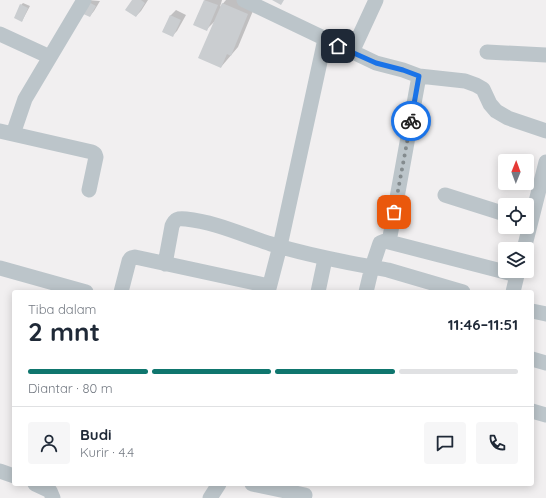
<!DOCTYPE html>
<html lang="id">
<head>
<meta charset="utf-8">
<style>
  :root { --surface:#fff; --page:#f6f6f7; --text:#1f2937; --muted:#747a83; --line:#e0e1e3; --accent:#0f766e }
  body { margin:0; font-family:Quicksand,sans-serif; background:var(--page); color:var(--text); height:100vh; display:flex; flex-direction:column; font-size:15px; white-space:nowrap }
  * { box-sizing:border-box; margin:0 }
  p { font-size:13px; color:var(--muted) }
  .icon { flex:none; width:22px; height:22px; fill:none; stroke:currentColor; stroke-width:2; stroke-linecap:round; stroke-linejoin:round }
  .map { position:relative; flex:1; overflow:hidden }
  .sheet { position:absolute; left:12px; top:290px; width:522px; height:196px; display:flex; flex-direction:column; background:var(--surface); border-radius:4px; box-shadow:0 2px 10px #0003 }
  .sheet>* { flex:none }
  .needle { width:26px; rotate:1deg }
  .buttons { position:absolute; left:498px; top:154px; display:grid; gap:8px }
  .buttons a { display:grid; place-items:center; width:36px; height:36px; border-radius:4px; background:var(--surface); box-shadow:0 2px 10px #0003; font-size:20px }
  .pin { position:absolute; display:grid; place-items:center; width:34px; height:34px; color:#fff; margin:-17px; border-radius:8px; box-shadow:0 2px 6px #0006 }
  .courier { position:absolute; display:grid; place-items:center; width:40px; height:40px; margin:-20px; border:3px solid #1a73e8; border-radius:50%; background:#fff; color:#222; box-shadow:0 1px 5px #0007 }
  .summary em { font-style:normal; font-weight:700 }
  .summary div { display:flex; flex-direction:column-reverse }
  .summary { display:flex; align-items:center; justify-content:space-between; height:68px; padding:0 16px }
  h1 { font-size:26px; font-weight:700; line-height:30px }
  .bar { display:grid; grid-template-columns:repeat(4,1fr); gap:6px 4px; align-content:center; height:48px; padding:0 16px }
  .bar i { height:5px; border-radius:3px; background:var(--line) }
  .bar .on { background:var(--accent) }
  .bar p { grid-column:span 4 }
  .line { display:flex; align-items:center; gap:10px; padding:0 16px; border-top:1px solid var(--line) }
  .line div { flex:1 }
  .round { display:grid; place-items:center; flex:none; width:42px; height:42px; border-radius:4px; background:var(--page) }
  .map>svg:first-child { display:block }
  .shadow { fill:#0003 }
  .building { fill:#cacdd0 }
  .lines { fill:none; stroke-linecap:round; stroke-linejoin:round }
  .minor { stroke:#bcc5ca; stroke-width:15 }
  .done { stroke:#848b8e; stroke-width:4; stroke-dasharray:0 7.2 }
  .route { stroke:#1a73e8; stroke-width:5 }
</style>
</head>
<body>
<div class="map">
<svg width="546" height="498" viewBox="0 0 546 498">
  <rect width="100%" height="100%" fill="#f1eff0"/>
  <path class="shadow" d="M87 0 100 1 94 11 90 16Z
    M133 0H148L141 11 136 16Z
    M205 0H222L220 7 226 0H240L255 6 238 47 221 67 215 21 207 29 194 24Z
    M23 3 30 6 22 21 21 5Z
    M176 10 186 15 177 31 172 36 163 31 171 15Z"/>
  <path class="building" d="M85 0 96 6 90 17 79 12Z
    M132 0H141L145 3 136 17 125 10Z
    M204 0 218 5 207 31 193 25Z
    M272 0H284L281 5Z
    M222 3 248 14 231 56 227 54 221 68 198 58Z
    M20 4 28 8 22 22 14 18Z
    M170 15 181 20 173 37 162 32Z"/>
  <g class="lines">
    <path class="minor" d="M244 0 376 63 403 70 419 76 465 81 476 85 483 89 490 104 496 111 508 118 546 131
      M0 34 50 57
      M352 52 376 0
      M487 52 546 55
      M0 131 92 152 95 154 96 157 89 190
      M13 134 25 99 84 0
      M445 195 505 214
      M389 242 419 76
      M524 249 546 162
      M165 264 172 226C175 219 178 218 186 219 215 222 243 235 271 244 304 254 338 261 372 267L380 243 385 241 517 275
      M0 268 86 292
      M121 292 129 261 131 258 135 257 269 286
      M268 292 280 246 325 39
      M318 292 325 259
      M366 292 372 267 388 270 463 292
      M513 292 518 271
      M532 311 546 314
      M532 359 546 363
      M532 411 546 415
      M0 471 14 476
      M35 484 50 491 53 498
      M252 484 305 495
      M210 498 219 484"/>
  </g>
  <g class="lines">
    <path class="done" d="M394 212 411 121"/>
    <path class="route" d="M338 46 376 63 403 70 419 76 411 121"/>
  </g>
</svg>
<div class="buttons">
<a><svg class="needle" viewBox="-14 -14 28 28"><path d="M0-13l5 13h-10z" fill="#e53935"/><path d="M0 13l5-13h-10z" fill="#747a83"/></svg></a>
<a><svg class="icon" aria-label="locate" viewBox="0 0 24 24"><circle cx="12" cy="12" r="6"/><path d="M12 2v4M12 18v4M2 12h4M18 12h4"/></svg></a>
<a><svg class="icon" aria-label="layers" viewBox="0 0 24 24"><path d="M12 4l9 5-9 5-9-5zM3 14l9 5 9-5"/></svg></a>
</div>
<div class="pin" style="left:394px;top:212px;background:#ea580c"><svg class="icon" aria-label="bag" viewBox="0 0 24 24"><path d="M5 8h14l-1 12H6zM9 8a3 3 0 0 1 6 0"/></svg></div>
<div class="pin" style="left:338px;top:46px;background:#1f2937"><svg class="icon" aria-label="home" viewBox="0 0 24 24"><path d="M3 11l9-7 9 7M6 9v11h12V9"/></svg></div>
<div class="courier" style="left:411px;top:121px"><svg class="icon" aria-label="bike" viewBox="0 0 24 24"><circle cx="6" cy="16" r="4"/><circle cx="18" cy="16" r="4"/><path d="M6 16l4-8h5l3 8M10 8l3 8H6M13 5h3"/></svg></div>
<section class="sheet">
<div class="summary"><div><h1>2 mnt</h1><p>Tiba dalam</p></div><em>11:46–11:51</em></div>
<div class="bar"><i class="on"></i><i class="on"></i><i class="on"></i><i></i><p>Diantar · 80 m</p></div>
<div class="line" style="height:72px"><a class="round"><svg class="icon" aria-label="person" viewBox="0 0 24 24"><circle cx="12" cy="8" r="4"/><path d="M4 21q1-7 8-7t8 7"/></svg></a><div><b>Budi</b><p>Kurir · 4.4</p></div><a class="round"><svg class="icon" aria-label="chat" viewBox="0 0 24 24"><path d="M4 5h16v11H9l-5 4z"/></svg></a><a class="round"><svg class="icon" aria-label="phone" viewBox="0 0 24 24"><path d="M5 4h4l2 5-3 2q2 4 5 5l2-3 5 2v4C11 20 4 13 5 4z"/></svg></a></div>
</section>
</div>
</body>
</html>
